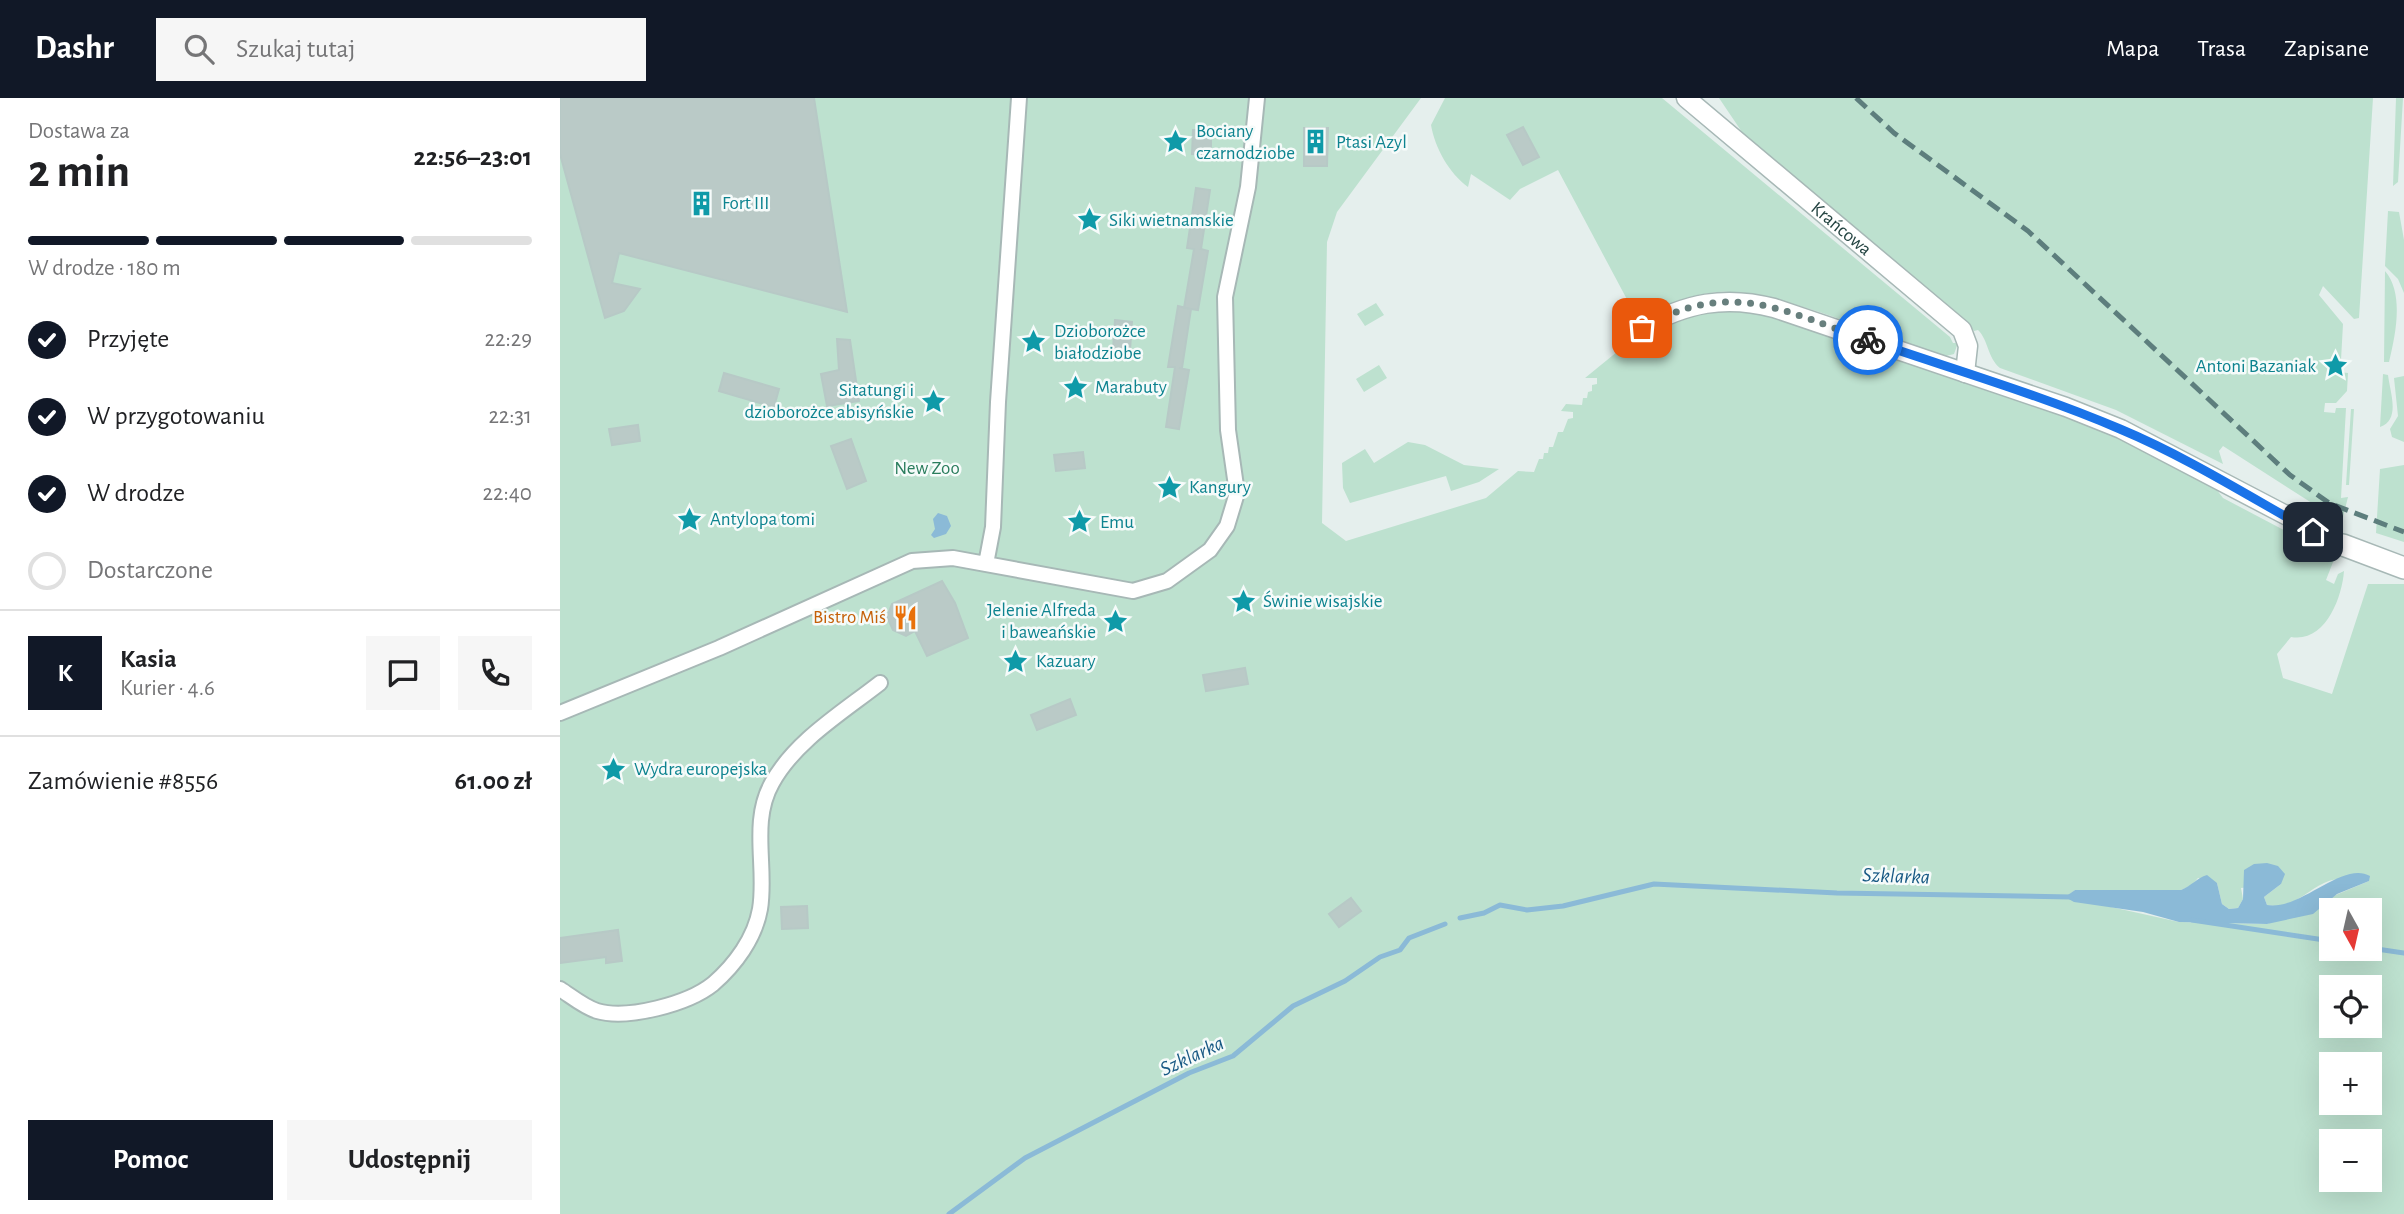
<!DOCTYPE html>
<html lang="pl">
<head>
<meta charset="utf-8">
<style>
  :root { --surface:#fff; --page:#f6f6f6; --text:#202124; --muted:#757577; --line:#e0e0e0; --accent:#111827 }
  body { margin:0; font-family:"Alegreya Sans",sans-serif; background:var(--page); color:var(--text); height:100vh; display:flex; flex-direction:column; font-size:26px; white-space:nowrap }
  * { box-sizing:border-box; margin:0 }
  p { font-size:23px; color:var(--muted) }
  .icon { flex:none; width:38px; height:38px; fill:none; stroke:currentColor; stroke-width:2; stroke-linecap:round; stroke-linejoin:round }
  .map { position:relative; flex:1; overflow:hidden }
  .side { display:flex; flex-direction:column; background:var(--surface); width:560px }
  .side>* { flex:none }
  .needle { width:46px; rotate:172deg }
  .controls { position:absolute; left:1759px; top:800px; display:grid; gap:14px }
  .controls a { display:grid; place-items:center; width:63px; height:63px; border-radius:0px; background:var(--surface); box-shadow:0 7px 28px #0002; font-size:35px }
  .pin { position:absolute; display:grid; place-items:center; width:60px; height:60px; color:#fff; margin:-30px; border-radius:14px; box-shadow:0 4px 10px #0006 }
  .courier { position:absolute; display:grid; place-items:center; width:70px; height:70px; margin:-35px; border:5px solid #1a73e8; border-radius:50%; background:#fff; color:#222; box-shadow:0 2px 9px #0007 }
  .head em { font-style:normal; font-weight:700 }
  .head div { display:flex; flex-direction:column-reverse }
  .head { display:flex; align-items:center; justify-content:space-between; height:119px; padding:0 28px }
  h1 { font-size:46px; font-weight:700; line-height:52px }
  .bar { display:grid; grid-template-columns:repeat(4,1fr); gap:10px 7px; align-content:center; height:84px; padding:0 28px }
  .bar i { height:9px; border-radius:5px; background:var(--line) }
  .bar .active { background:var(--accent) }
  .bar p { grid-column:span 4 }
  .line { display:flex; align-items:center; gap:18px; padding:0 28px; border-top:2px solid var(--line) }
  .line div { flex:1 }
  .round { display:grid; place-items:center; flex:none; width:74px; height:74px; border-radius:0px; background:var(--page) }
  ol { padding:0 28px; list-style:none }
  li { display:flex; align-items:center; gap:21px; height:77px }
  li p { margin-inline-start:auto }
  li .icon { padding:7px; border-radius:50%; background:var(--accent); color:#fff; stroke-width:4 }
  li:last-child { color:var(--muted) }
  li i { width:38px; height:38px; border:4px solid var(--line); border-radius:50% }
  .cta { display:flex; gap:14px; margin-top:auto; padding:14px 28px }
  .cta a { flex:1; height:80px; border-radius:0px; background:var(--accent); color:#fff; font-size:28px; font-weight:700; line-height:80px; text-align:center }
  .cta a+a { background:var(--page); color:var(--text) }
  header { display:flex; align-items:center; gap:42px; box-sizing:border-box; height:98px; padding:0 35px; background:var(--accent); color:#fff }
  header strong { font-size:33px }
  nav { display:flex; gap:38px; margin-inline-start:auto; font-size:24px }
  .search { width:490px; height:63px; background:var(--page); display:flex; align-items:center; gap:18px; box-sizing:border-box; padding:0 24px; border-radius:0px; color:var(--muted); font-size:26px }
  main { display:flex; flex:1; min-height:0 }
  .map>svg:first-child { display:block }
  .green { fill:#bde1cf; fill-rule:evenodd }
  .water { fill:#8bbad7 }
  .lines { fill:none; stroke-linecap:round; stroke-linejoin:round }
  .stream { stroke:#8bbad7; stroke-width:5 }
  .building { fill:#bacac7; stroke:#b7c9c6; stroke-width:2 }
  .pedestrian-casing { stroke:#a7b8b6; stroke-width:18 }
  .minor-casing { stroke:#a7b8b6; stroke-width:21 }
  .tertiary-casing { stroke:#a7b8b6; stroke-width:24 }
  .pedestrian { stroke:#fff; stroke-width:14 }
  .minor { stroke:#fff; stroke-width:18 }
  .tertiary { stroke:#fff; stroke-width:21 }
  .rail { stroke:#5d7e7d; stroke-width:5; stroke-dasharray:14 7; stroke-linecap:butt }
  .done { stroke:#677f7d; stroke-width:7; stroke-dasharray:0 12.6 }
  .route { stroke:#1a73e8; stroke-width:9 }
  .labels { text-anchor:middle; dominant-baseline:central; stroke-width:5; stroke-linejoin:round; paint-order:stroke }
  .culture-label { font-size:19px; fill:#0d838f; stroke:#f6fbfa; text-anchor:start }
  .street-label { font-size:19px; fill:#234341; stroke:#f6fbfa }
  .park-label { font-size:19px; fill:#2a7d5d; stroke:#f6fbfa }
  .food-label { font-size:19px; fill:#c56008; stroke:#f6fbfa; text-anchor:end }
  .water-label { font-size:21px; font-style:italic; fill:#185984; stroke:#f6fbfa }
</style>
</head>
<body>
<header>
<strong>Dashr</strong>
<div class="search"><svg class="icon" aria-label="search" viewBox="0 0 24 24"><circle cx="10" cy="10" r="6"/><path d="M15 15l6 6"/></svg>Szukaj tutaj</div>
<nav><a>Mapa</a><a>Trasa</a><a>Zapisane</a></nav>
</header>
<main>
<section class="side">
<div class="head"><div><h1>2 min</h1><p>Dostawa za</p></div><em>22:56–23:01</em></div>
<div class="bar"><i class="active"></i><i class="active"></i><i class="active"></i><i></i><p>W drodze · 180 m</p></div>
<ol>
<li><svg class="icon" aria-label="check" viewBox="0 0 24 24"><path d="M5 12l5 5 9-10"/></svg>Przyjęte<p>22:29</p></li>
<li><svg class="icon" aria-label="check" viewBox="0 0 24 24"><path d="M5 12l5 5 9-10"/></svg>W przygotowaniu<p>22:31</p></li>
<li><svg class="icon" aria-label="check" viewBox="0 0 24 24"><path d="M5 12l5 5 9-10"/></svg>W drodze<p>22:40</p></li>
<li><i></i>Dostarczone</li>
</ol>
<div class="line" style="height:126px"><b class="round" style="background:var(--accent);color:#fff">K</b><div><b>Kasia</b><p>Kurier · 4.6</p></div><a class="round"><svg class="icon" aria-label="chat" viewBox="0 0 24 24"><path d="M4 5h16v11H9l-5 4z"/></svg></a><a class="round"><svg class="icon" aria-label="phone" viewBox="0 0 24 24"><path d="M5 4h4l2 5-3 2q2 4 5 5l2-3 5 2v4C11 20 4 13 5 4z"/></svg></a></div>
<div class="line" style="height:91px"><div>Zamówienie #8556</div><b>61.00 zł</b></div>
<div class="cta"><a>Pomoc</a><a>Udostępnij</a></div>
</section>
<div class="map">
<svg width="1844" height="1116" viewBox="0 0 1844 1116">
  <rect width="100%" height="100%" fill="#e5efed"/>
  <path class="green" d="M0 0H861L777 114 767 144 762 425 786 443 926 400 958 373 974 374 979 361H983L984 355H988L989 349H993L998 334H1003L1008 321 1013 320V314L1001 313 1006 306 1022 307 1023 300H1027L1028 294 1032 293V287L1037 286V280H1025L1063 249 1066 254 1074 249 1071 244 1120 217 1179 208 1494 313 1548 334 1653 387 1663 400 1775 459 1766 482 1774 486 1778 476 1784 473C1782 500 1765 545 1731 539L1717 556 1723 580 1772 596 1808 486H1844V1116H0ZM1638 780 1657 785 1662 806 1669 811 1678 810 1683 801 1681 790 1721 786 1704 799 1707 807C1732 812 1743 795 1764 785 1778 778 1794 782 1809 783L1707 826 1619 824 1506 799 1515 792H1621L1632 787ZM1771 812H1810V850H1771ZM1771 889H1810V928H1771ZM1771 966H1810V1004H1771ZM1771 1043H1810V1082H1771Z
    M885 0H1102L1390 239 1393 245H1398L1394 256 1382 259C1325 239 1217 191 1159 194 1129 196 1104 208 1078 222L998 72 960 91 950 102 911 76 908 89C889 75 875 50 871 27Z
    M1159 0H1813L1799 220 1794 221 1763 188 1759 197 1783 226 1781 262H1772V273L1788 275 1787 293 1776 305H1765L1764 314 1775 315 1776 310H1786L1781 400 1788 399 1783 419 1755 407 1663 348 1659 353 1663 366 1556 312 1440 270C1427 259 1429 243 1418 232L1414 233 1407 223 1184 37Z
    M1836 0H1843L1838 84 1833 88Z
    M1828 113 1839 114 1844 142V195L1838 181 1825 168Z
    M1825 173C1844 195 1836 235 1829 264H1824Z
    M816 205 824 217 805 228 797 216Z
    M819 267 827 280 804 294 796 281Z
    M1823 276 1828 277C1830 294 1841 322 1820 329Z
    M1844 278V344L1832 339 1830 331 1838 318 1834 280Z
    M1791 311H1794L1789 387H1786Z
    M848 344 865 347 904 367 939 371 919 384 891 393 886 378 790 405 783 390 782 365 805 351 814 365Z
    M1844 367V444L1816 435 1820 371Z"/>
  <path class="water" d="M378 415 387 418 391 428 386 436 374 440 371 437 375 431 373 421Z
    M1707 765 1718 768 1725 776 1721 786 1704 799 1707 807C1740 813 1783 762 1810 778L1809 783 1777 796 1753 816 1707 826 1619 824 1583 814 1514 804 1505 799 1515 792H1621C1631 788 1637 780 1647 777L1657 785 1662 806 1669 811 1678 810 1683 801 1684 772 1694 766Z"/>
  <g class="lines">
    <path class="stream" d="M900 820 924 815 940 807 967 812 1003 808 1094 786 1277 795 1511 799
      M1632 822 1771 843
      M1810 850 1844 855
      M389 1116 465 1060 629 975 673 958 733 908 785 883 820 859 840 852 849 840 885 826"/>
  </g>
  <path class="building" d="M0 0H254L287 214 59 155 52 185 80 191 64 213 45 220 0 56Z
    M963 29 979 59 963 67 947 37Z
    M744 30H768L767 68H744Z
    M633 32H651V57L632 56Z
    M636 90 650 92 641 151 648 153 638 212 624 210 634 151 627 150Z
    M618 208 631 211 622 270H619L629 272 619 331 606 329 615 269H608Z
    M555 222 572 224 570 252 553 251Z
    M277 241 290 242 299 303 267 308 261 276 279 272Z
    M164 275 219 291 214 309 159 293Z
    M78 327 80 343 52 347 49 331Z
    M291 341 306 383 287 391 271 348Z
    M523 354 525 370 496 373 494 357Z
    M382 483 395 505 408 540 367 558 355 533 346 538 333 532 327 519 332 506Z
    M685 570 688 586 646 593 643 577Z
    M510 601 516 617 477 632 471 617Z
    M791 800 801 813 779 829 769 816Z
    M247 808 248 830 222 831 221 809Z
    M58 832 62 863 46 865V859L0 865V840Z"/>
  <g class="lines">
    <defs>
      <path id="pedestrian" d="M426 466 433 429 438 304 459 0
        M0 615 159 550 352 463 393 460 573 493 607 483 650 452 667 428 677 395 668 332 665 199 688 89 697 0
        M0 891C11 898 24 909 37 913 67 922 128 906 153 886 175 867 195 840 200 811 207 770 190 724 212 685 235 643 283 614 320 585"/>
      <g id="minor">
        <path id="s1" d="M1126 0 1402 232 1408 248 1405 275"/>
        <path d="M1082 230C1126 205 1165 197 1214 210L1506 309 1561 331 1783 447"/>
      </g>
      <path id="tertiary" d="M1783 447 1844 470"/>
    </defs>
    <use href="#pedestrian" class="pedestrian-casing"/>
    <use href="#minor" class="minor-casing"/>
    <use href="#tertiary" class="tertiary-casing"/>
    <use href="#pedestrian" class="pedestrian"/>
    <use href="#minor" class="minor"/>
    <use href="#tertiary" class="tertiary"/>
    <path class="rail" d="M1296 0 1334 35 1468 133 1730 377 1769 405 1844 434"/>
  </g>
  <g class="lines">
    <path class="done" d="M1082 230C1171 180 1220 212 1308 242"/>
    <path class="route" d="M1308 242C1392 271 1478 296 1560 331 1627 359 1690 399 1753 434"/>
  </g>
  <defs>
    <symbol id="sight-bare" viewBox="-9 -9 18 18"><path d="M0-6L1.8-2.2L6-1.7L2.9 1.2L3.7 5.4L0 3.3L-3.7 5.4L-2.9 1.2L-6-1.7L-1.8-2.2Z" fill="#0f9aa8" stroke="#f6fbfa" stroke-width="2.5" paint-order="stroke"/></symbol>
    <symbol id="building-bare" viewBox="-9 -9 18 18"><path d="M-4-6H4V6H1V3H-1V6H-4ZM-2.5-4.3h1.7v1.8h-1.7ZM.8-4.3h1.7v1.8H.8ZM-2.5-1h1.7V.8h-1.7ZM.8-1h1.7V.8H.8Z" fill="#0f9aa8" stroke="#f6fbfa" stroke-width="2.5" paint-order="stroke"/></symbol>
    <symbol id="restaurant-bare" viewBox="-9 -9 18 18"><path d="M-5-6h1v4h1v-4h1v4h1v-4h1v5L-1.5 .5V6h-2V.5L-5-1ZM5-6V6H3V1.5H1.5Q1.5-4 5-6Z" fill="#e8710a" stroke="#f6fbfa" stroke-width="2.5" paint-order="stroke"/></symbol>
  </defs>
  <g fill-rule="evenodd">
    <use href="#sight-bare" x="598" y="26" width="35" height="35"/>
    <use href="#building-bare" x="738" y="26" width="35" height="35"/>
    <use href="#building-bare" x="124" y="88" width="35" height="35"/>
    <use href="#sight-bare" x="512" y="104" width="35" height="35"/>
    <use href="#sight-bare" x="456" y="226" width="35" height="35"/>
    <use href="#sight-bare" x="1758" y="250" width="35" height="35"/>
    <use href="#sight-bare" x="498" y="272" width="35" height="35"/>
    <use href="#sight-bare" x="356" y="286" width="35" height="35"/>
    <use href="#sight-bare" x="592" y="372" width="35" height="35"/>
    <use href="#sight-bare" x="112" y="404" width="35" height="35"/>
    <use href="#sight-bare" x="502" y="406" width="35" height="35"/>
    <use href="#sight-bare" x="666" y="486" width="35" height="35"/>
    <use href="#restaurant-bare" x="328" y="502" width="35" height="35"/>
    <use href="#sight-bare" x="538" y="506" width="35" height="35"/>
    <use href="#sight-bare" x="438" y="546" width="35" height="35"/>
    <use href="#sight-bare" x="36" y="654" width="35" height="35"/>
  </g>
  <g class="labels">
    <g class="culture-label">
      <text x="636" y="33">Bociany<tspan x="636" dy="22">czarnodziobe</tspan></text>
      <text x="776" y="44">Ptasi Azyl</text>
      <text x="162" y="105">Fort III</text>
      <text x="549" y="122">Siki wietnamskie</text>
      <text x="494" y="233">Dzioborożce<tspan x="494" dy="22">białodziobe</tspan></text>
      <text x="1756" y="268" text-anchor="end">Antoni Bazaniak</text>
      <text x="535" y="289">Marabuty</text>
      <text x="354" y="292" text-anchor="end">Sitatungi i<tspan x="354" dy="22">dzioborożce abisyńskie</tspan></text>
      <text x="629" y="389">Kangury</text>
      <text x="150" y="421">Antylopa tomi</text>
      <text x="540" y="424">Emu</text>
      <text x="703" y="503">Świnie wisajskie</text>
      <text x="536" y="512" text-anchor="end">Jelenie Alfreda<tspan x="536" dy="22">i baweańskie</tspan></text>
      <text x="476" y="563">Kazuary</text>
      <text x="74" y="671">Wydra europejska</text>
    </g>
    <g class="street-label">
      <text stroke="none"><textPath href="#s1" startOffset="203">Krańcowa</textPath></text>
    </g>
    <g class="park-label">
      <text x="367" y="370">New Zoo</text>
    </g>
    <g class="food-label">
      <text x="326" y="519">Bistro Miś</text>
    </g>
    <g class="water-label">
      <text transform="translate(1336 778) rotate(2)">Szklarka</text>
      <text transform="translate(632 958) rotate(-25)">Szklarka</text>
    </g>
  </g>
</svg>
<div class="controls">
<a><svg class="needle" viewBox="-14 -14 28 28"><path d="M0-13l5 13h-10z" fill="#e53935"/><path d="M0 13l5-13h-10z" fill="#757577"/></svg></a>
<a><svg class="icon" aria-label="locate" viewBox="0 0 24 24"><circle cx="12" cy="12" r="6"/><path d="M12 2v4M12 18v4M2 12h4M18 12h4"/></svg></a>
<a>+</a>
<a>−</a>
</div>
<div class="pin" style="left:1082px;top:230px;background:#ea580c"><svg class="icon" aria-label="bag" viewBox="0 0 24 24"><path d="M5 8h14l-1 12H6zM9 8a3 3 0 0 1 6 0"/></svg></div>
<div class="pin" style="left:1753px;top:434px;background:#1f2937"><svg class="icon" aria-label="home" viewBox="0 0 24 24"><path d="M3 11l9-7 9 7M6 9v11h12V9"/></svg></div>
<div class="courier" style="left:1308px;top:242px"><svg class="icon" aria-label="bike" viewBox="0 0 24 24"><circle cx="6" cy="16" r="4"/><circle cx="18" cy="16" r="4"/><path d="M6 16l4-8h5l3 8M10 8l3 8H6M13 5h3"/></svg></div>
</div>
</main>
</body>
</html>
